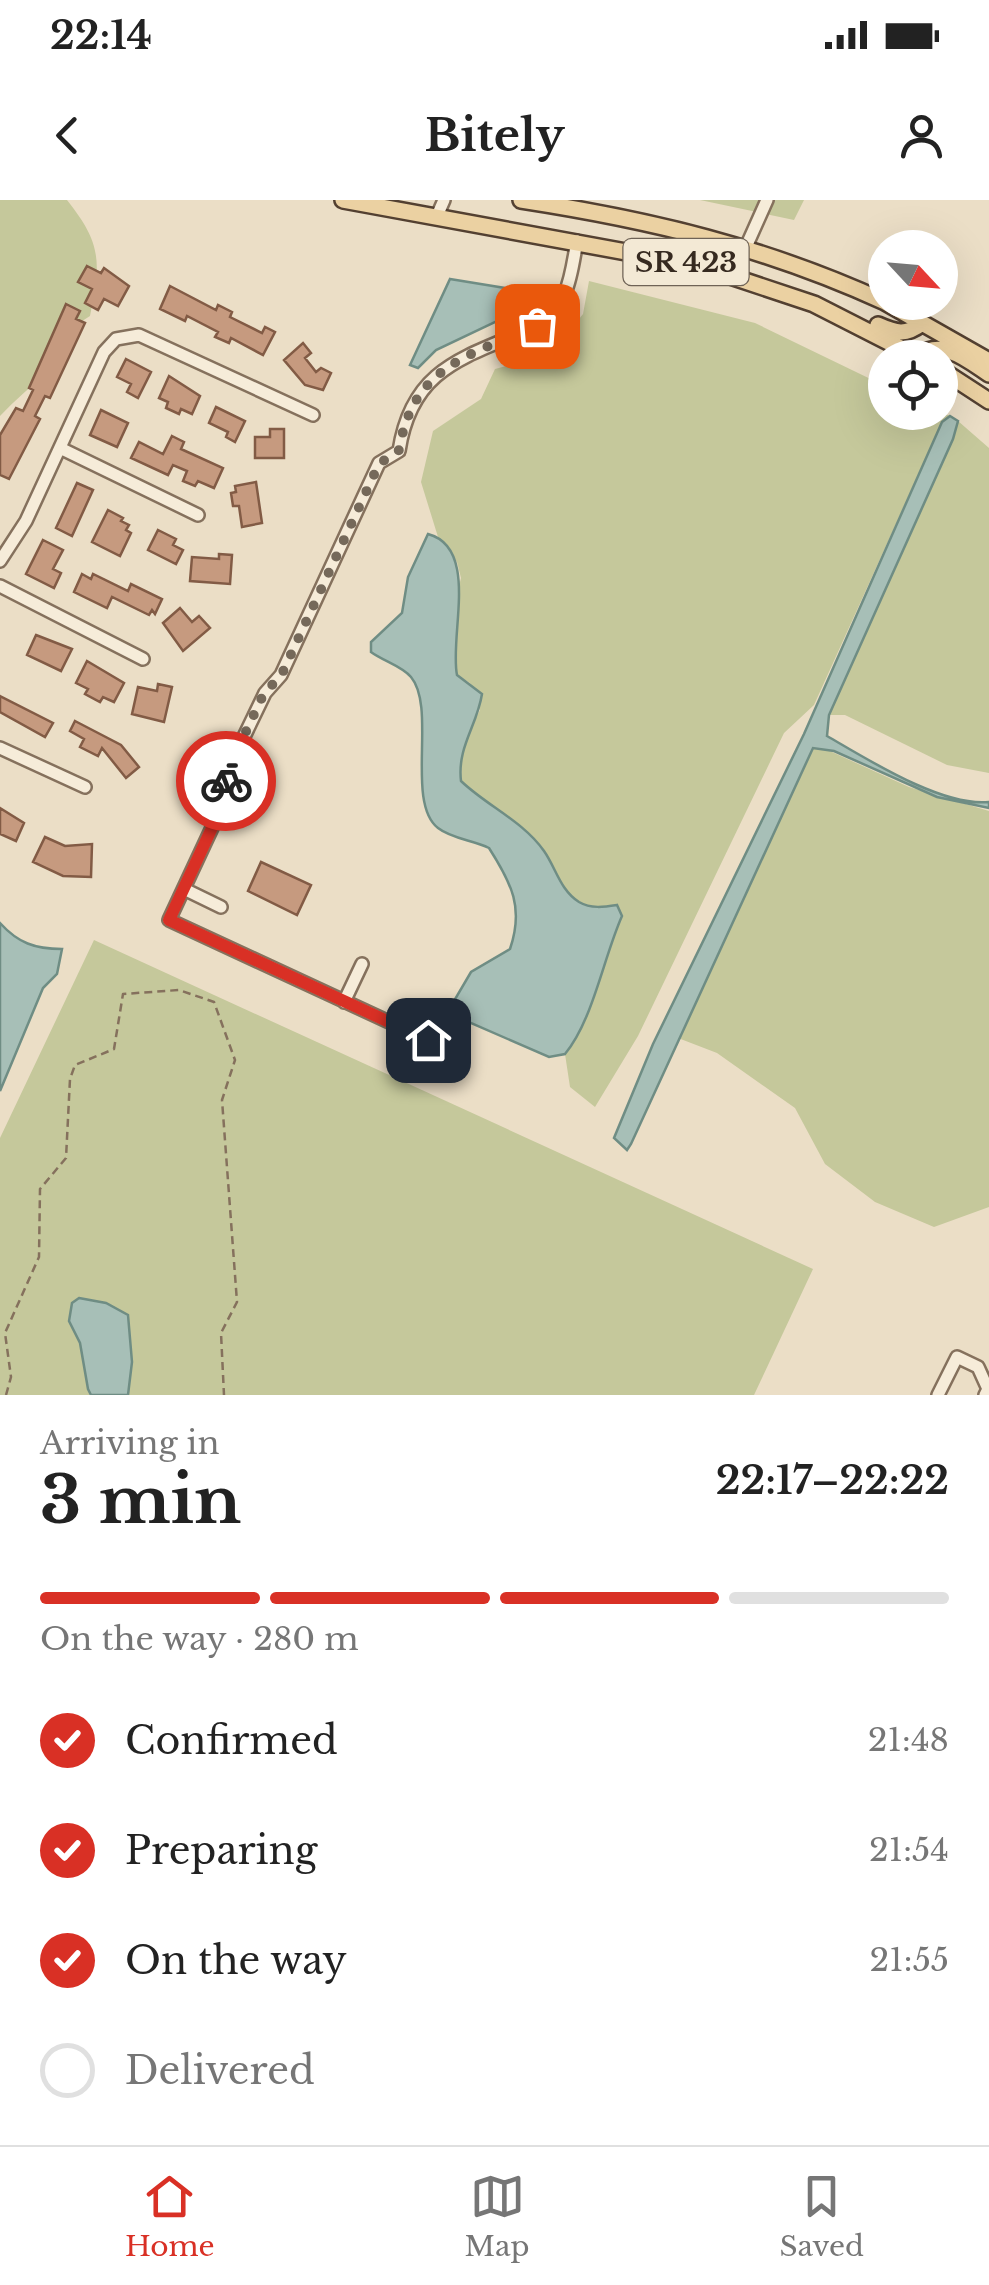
<!DOCTYPE html>
<html lang="en">
<head>
<meta charset="utf-8">
<style>
  :root { --surface:#fff; --page:#f2f2f2; --text:#222; --muted:#767676; --line:#e0e0e0; --accent:#d93025 }
  body { margin:0; font-family:"Libre Baskerville",serif; background:var(--page); color:var(--text); height:100vh; display:flex; flex-direction:column; font-size:38px; white-space:nowrap }
  * { box-sizing:border-box; margin:0 }
  p { font-size:32px; color:var(--muted) }
  .icon { flex:none; width:55px; height:55px; fill:none; stroke:currentColor; stroke-width:2; stroke-linecap:round; stroke-linejoin:round }
  .map { position:relative; height:1195px; overflow:hidden }
  .details { display:flex; flex-direction:column; background:var(--surface); flex:1 }
  .details>* { flex:none }
  .needle { width:65px; rotate:116deg }
  .tools { position:absolute; left:868px; top:30px; display:grid; gap:20px }
  .tools a { display:grid; place-items:center; width:90px; height:90px; border-radius:50%; background:var(--surface); box-shadow:0 10px 40px #0002; font-size:50px }
  .pin { position:absolute; display:grid; place-items:center; width:85px; height:85px; color:#fff; margin:-42px; border-radius:20px; box-shadow:0 5px 15px #0006 }
  .courier { position:absolute; display:grid; place-items:center; width:100px; height:100px; margin:-50px; border:8px solid #d93025; border-radius:50%; background:#fff; color:#222; box-shadow:0 2px 12px #0007 }
  .summary em { font-style:normal; font-weight:800 }
  .summary div { display:flex; flex-direction:column-reverse }
  .summary { display:flex; align-items:center; justify-content:space-between; height:170px; padding:0 40px }
  h1 { font-size:65px; font-weight:800; line-height:75px }
  .bar { display:grid; grid-template-columns:repeat(4,1fr); gap:15px 10px; align-content:center; height:120px; padding:0 40px }
  .bar i { height:12px; border-radius:8px; background:var(--line) }
  .bar .on { background:var(--accent) }
  .bar p { grid-column:span 4 }
  ol { padding:0 40px; list-style:none }
  li { display:flex; align-items:center; gap:30px; height:110px }
  li p { margin-inline-start:auto }
  li .icon { padding:10px; border-radius:50%; background:var(--accent); color:#fff; stroke-width:4 }
  li:last-child { color:var(--muted) }
  li i { width:55px; height:55px; border:5px solid var(--line); border-radius:50% }
  .status { display:flex; justify-content:space-between; align-items:center; height:70px; padding:0 50px; background:var(--surface); direction:ltr }
  .status svg { height:28px; fill:currentColor }
  header { display:flex; justify-content:space-between; align-items:center; height:130px; padding:0 40px; background:var(--surface); font-size:45px; font-weight:800 }
  .tab-bar { display:flex; justify-content:space-around; align-items:center; height:140px; border-top:2px solid var(--line); background:var(--surface); font-size:28px; color:var(--muted) }
  .tab-bar a { display:grid; justify-items:center; gap:5px }
  .tab-bar .on { color:var(--accent) }
  .map>svg:first-child { display:block }
  .green { fill:#c5c89b }
  .water { fill:#a7bfb7; stroke:#6f8d84; stroke-width:2.5 }
  .building { fill:#c69a7f; stroke:#825b45; stroke-width:2.5 }
  .lines { fill:none; stroke-linecap:round; stroke-linejoin:round }
  .minor-casing { stroke:#85715d; stroke-width:16 }
  .major-casing { stroke:#534031; stroke-width:20 }
  .path { stroke:#85715d; stroke-width:2.5; stroke-dasharray:8 5; stroke-linecap:butt }
  .minor { stroke:#f6ecd9; stroke-width:11 }
  .major { stroke:#ebd1a2; stroke-width:15 }
  .done { stroke:#75695a; stroke-width:10; stroke-dasharray:0 18 }
  .route { stroke:#d93025; stroke-width:12 }
  .labels { text-anchor:middle; dominant-baseline:central; stroke-width:8; stroke-linejoin:round; paint-order:stroke }
  .shield { fill:#f3e9d5; stroke:#6f6356; stroke-width:2.5 }
  .shield-label { font-size:28px; font-weight:bold; fill:#362a20 }
</style>
</head>
<body>
<div class="status"><b>22:14</b><svg viewBox="0 0 49 12"><path d="M0 12V9h3v3zM5 12V6h3v6zM10 12V3h3v9zM15 12V0h3v12zM26 1h20v11H26zM47 4h2v5h-2z"/></svg></div>
<header><svg class="icon" aria-label="back" viewBox="0 0 24 24"><path d="M15 5l-7 7 7 7"/></svg>Bitely<svg class="icon" aria-label="person" viewBox="0 0 24 24"><circle cx="12" cy="8" r="4"/><path d="M4 21q1-7 8-7t8 7"/></svg></header>
<div class="map">
<svg width="989" height="1195" viewBox="0 0 989 1195">
  <rect width="100%" height="100%" fill="#ebdec6"/>
  <path class="green" d="M0 0H67C102 44 101 62 90 116 56 136 68 152 47 172 32 186 15 200 0 216Z
    M700 0H804L794 20Z
    M589 81 755 123 885 186V212H940L953 217 942 222 814 505 784 533 638 836 595 907 570 887 565 854C593 820 603 759 622 716L617 705C604 707 590 709 579 702 560 690 556 667 544 651 523 621 487 606 461 581L462 545 480 510 470 483 457 475 453 457 456 398 461 378 457 362 438 337 421 282 433 231 481 199 495 169 551 154 583 114Z
    M958 221 989 248V573L947 565 845 515H829L953 240Z
    M821 547 909 587 989 611V1007L934 1027 875 1002 825 964 795 908 717 853 678 838 813 548Z
    M94 740 813 1069 754 1195H0V938Z"/>
  <path class="water" d="M450 79 505 88 520 98 521 106 512 114 436 150 418 168 410 165Z
    M950 216 958 221 953 239 829 515 827 536C867 559 942 607 989 602V608L937 597 834 551 813 548 631 944 627 950 614 938 653 844 804 534 942 222Z
    M428 334C480 348 449 436 457 475L482 494C477 526 457 547 461 581 487 606 523 621 544 651 556 668 560 690 579 702 591 709 604 707 617 705L622 716C603 759 593 820 565 854L549 857 455 816 451 806 471 772 510 749C524 708 512 684 489 648 473 640 452 639 438 628 405 602 437 508 411 477 402 466 383 461 371 452V442L402 413 408 377Z
    M0 723C18 743 35 749 62 749L57 774 43 788 0 891Z
    M79 1098 106 1103 128 1115 132 1162 128 1195H91L88 1189 80 1143 69 1121 72 1103Z"/>
  <path class="building" d="M87 66 101 73 104 68 129 86 118 106 104 99 98 110 85 103 92 89 78 82Z
    M170 86 216 110 218 105 232 112 230 117 262 133 265 127 275 132 263 155 231 138 229 143 215 137 218 132 187 116 185 121 160 109Z
    M66 104 80 111 76 119 85 123 50 198 45 196 35 216 40 219 9 279 0 275V235L16 208 23 211 33 190 29 188Z
    M303 143 311 153 305 158 316 172 321 168 331 173 323 190 305 185 284 160Z
    M126 159 151 172 138 198 127 192 131 184 117 177Z
    M169 176 200 196 192 214 181 209 179 214 166 208 168 202 159 198Z
    M216 207 245 221 235 242 226 237 228 232 209 223Z
    M101 210 128 223 117 247 90 235Z
    M270 229H284V258H255V237H270Z
    M172 236 184 242 181 249 223 268 214 288 198 281 195 286 183 281 187 271 173 265 168 275 131 258 139 242 163 254Z
    M256 282 262 323 242 327 239 306H233L231 293 236 292 235 286Z
    M77 283 93 290 72 336 56 328Z
    M108 310 123 318 121 321 129 325 126 330 131 333 120 356 92 342Z
    M158 330 176 339 173 345 183 350 176 364 148 350Z
    M43 340 63 350 53 369 61 373 54 388 26 374Z
    M219 354 232 355 230 384 190 381 192 357 219 359Z
    M82 374 91 379 93 374 128 391 131 384 162 399 155 414 152 410 149 415 112 397 107 408 74 392Z
    M180 408 192 422 199 416 210 428 183 451 163 423Z
    M36 435 72 449 61 471 27 455Z
    M87 461 124 483 114 502 103 497 100 502 85 494 88 489 76 483Z
    M158 484 172 487 164 522 132 514 138 487 157 491Z
    M0 496 53 523 45 537 0 512Z
    M75 521 121 545 139 567 126 578 102 548 98 556 80 547 84 539 70 531Z
    M0 608 24 623 16 641 0 634Z
    M45 637 65 646 92 644 91 677 63 676 33 662Z
    M261 662 311 685 297 715 248 691Z"/>
  <g class="lines">
    <defs>
      <path id="minor" d="M437 16 444 0
        M746 47 767 0
        M60 248 198 315
        M0 361 26 321 104 152 116 139 139 135 313 215
        M0 386 143 459
        M0 548 85 587
        M184 689 221 707
        M344 802 362 764
        M428 840 169 720 225 600 227 572 265 493 281 475 379 263 399 251C412 165 468 157 537 126 570 101 570 79 577 41
        M938 1195 957 1157 978 1167 988 1189 985 1195"/>
      <path id="major" d="M343 0 697 65 814 104 920 158
        M521 0C651 20 765 47 885 102
        M885 102 989 161
        M878 125C896 133 906 136 922 123
        M917 156C944 139 965 158 989 174
        M940 169 989 201"/>
    </defs>
    <use href="#minor" class="minor-casing"/>
    <use href="#major" class="major-casing"/>
    <path class="path" d="M6 1195 11 1177 5 1133 39 1057 40 989 66 958 70 879 75 865 114 849 123 794 179 790 214 802 235 860 222 900 237 1102 221 1133 224 1195"/>
    <use href="#minor" class="minor"/>
    <use href="#major" class="major"/>
  </g>
  <g class="lines">
    <path class="done" d="M226 581 227 572 264 493 281 476 379 264 399 250C413 166 468 156 537 126"/>
    <path class="route" d="M226 581 225 600 169 720 428 840"/>
  </g>
  <g class="labels">
    <rect class="shield" x="623.5" y="39" width="125" height="46" rx="8"/>
    <g class="shield-label">
      <text x="686" y="62">SR 423</text>
    </g>
  </g>
</svg>
<div class="tools">
<a><svg class="needle" viewBox="-14 -14 28 28"><path d="M0-13l5 13h-10z" fill="#e53935"/><path d="M0 13l5-13h-10z" fill="#767676"/></svg></a>
<a><svg class="icon" aria-label="locate" viewBox="0 0 24 24"><circle cx="12" cy="12" r="6"/><path d="M12 2v4M12 18v4M2 12h4M18 12h4"/></svg></a>
</div>
<div class="pin" style="left:537px;top:126px;background:#ea580c"><svg class="icon" aria-label="bag" viewBox="0 0 24 24"><path d="M5 8h14l-1 12H6zM9 8a3 3 0 0 1 6 0"/></svg></div>
<div class="pin" style="left:428px;top:840px;background:#1f2937"><svg class="icon" aria-label="home" viewBox="0 0 24 24"><path d="M3 11l9-7 9 7M6 9v11h12V9"/></svg></div>
<div class="courier" style="left:226px;top:581px"><svg class="icon" aria-label="bike" viewBox="0 0 24 24"><circle cx="6" cy="16" r="4"/><circle cx="18" cy="16" r="4"/><path d="M6 16l4-8h5l3 8M10 8l3 8H6M13 5h3"/></svg></div>
</div>
<section class="details">
<div class="summary"><div><h1>3 min</h1><p>Arriving in</p></div><em>22:17–22:22</em></div>
<div class="bar"><i class="on"></i><i class="on"></i><i class="on"></i><i></i><p>On the way · 280 m</p></div>
<ol>
<li><svg class="icon" aria-label="check" viewBox="0 0 24 24"><path d="M5 12l5 5 9-10"/></svg>Confirmed<p>21:48</p></li>
<li><svg class="icon" aria-label="check" viewBox="0 0 24 24"><path d="M5 12l5 5 9-10"/></svg>Preparing<p>21:54</p></li>
<li><svg class="icon" aria-label="check" viewBox="0 0 24 24"><path d="M5 12l5 5 9-10"/></svg>On the way<p>21:55</p></li>
<li><i></i>Delivered</li>
</ol>
</section>
<nav class="tab-bar">
<a class="on"><svg class="icon" aria-label="home" viewBox="0 0 24 24"><path d="M3 11l9-7 9 7M6 9v11h12V9"/></svg>Home</a>
<a><svg class="icon" aria-label="map" viewBox="0 0 24 24"><path d="M3 6l6-2 6 2 6-2v14l-6 2-6-2-6 2zM9 4v14M15 6v14"/></svg>Map</a>
<a><svg class="icon" aria-label="saved" viewBox="0 0 24 24"><path d="M7 4h10v16l-5-4-5 4z"/></svg>Saved</a>
</nav>
</body>
</html>
